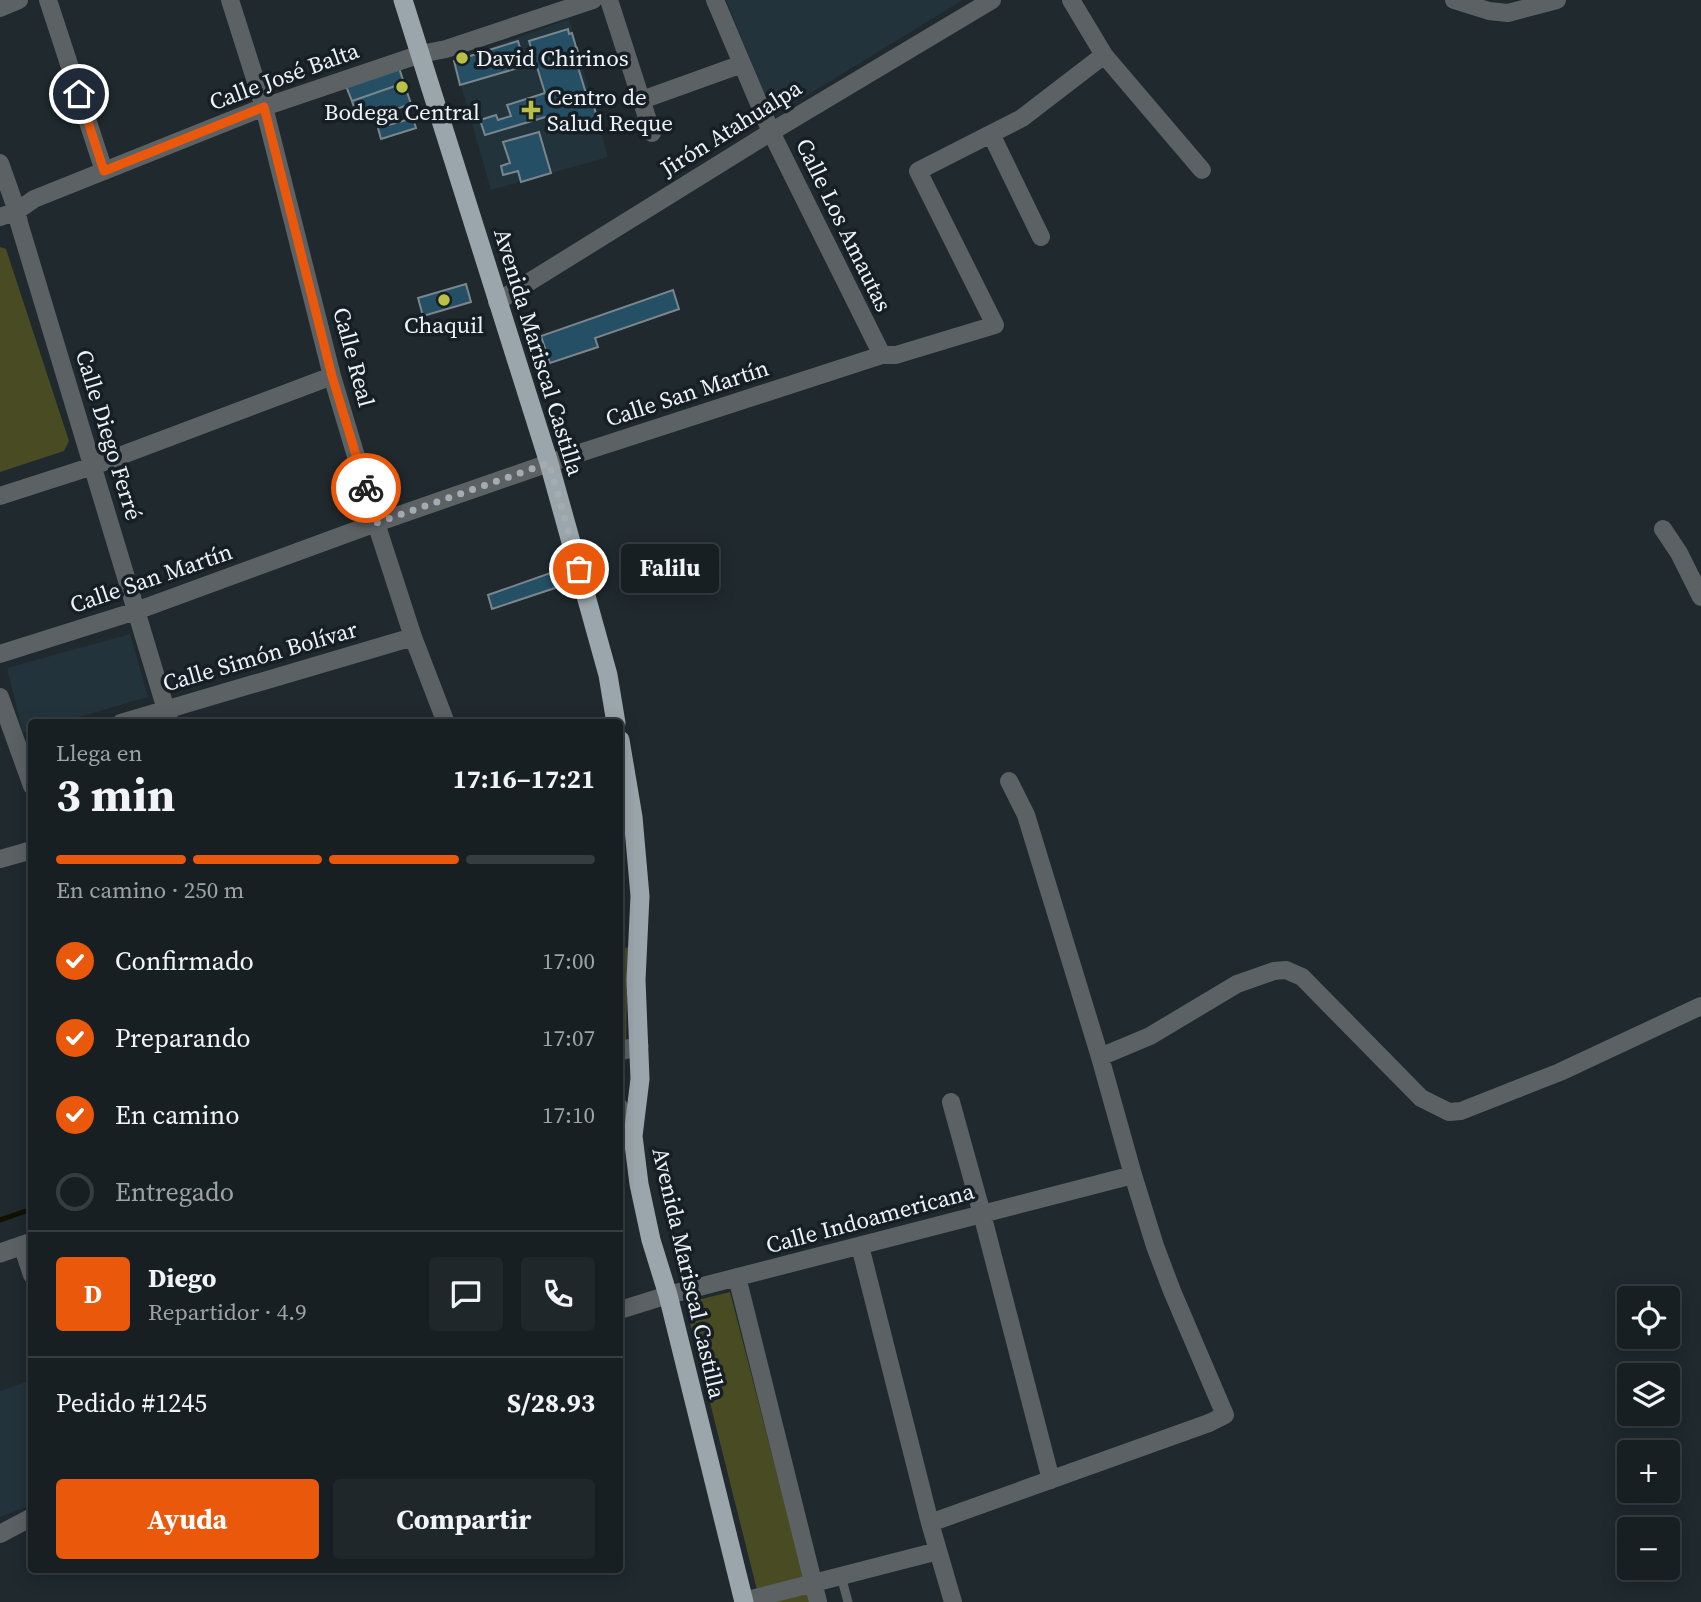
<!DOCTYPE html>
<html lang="es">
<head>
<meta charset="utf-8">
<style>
  :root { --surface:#171f22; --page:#20272a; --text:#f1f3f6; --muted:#9ea2a5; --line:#363d40; --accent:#ea580c }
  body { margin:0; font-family:"Source Serif 4",serif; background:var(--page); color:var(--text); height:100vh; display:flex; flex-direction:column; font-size:26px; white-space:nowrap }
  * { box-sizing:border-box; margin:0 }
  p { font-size:23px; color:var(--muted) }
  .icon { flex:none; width:38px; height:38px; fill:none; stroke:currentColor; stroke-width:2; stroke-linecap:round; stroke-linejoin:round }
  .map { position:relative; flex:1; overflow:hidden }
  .details { position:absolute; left:28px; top:719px; width:595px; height:854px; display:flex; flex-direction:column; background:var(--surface); border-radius:7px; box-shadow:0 4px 18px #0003,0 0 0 2px var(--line) }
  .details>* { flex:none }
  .tools { position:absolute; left:1617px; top:1286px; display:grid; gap:14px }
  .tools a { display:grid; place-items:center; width:63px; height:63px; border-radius:7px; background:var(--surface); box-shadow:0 4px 18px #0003,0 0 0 2px var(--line); font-size:35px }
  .pin { position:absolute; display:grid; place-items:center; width:60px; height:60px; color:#fff; margin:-30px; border:4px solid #fff; border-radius:50%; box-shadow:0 2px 7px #0007 }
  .courier { position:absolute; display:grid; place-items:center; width:70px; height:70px; margin:-35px; border:5px solid #ea580c; border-radius:50%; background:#fff; color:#222; box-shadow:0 2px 9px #0007 }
  .bubble { position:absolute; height:49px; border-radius:7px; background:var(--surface); box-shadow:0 4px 18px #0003,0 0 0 2px var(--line); font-size:23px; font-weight:700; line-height:49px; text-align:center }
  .overview em { font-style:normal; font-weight:700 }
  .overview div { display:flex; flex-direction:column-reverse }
  .overview { display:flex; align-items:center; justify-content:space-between; height:119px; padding:0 28px }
  h1 { font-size:46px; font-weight:700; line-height:52px }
  .bar { display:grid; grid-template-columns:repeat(4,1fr); gap:10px 7px; align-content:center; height:84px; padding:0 28px }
  .bar i { height:9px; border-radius:5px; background:var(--line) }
  .bar .selected { background:var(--accent) }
  .bar p { grid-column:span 4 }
  .line { display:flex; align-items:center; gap:18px; padding:0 28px; border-top:2px solid var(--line) }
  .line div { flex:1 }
  .round { display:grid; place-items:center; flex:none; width:74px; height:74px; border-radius:7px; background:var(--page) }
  ol { padding:0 28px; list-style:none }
  li { display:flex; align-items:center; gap:21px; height:77px }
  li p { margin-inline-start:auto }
  li .icon { padding:7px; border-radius:50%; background:var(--accent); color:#fff; stroke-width:4 }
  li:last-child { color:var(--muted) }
  li i { width:38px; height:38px; border:4px solid var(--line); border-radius:50% }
  .primary-button { display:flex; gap:14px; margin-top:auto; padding:14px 28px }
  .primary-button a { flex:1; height:80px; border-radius:7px; background:var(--accent); color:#fff; font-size:28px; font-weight:700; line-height:80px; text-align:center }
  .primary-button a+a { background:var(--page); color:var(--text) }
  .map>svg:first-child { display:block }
  .built { fill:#23333c }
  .green { fill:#494c23 }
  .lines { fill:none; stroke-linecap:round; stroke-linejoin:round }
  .stream { stroke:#101100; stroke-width:5 }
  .building { fill:#244f65; stroke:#7a868c; stroke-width:2 }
  .service { stroke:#5c6164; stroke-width:9 }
  .minor { stroke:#5c6164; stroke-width:18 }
  .tertiary { stroke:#5c6164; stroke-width:19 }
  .trunk { stroke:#9ba6ac; stroke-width:19 }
  .done { stroke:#a5acb1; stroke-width:7; stroke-dasharray:0 12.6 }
  .route { stroke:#ea580c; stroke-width:9 }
  .poi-dot { fill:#b9c046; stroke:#161f25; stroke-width:2.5 }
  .labels { text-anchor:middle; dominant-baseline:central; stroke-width:7; stroke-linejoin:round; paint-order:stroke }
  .poi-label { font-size:23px; fill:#edf3f7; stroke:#161f25; text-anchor:start }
  .street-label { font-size:23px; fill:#edf3f7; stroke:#161f25 }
</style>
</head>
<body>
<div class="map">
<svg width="1701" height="1602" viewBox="0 0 1701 1602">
  <rect width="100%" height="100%" fill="#1f292e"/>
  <path class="built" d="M726 0H963L778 113 771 110Z
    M569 19 608 157 491 190 454 61Z
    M130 634 148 697 58 723H32L31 731 23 733 7 668Z
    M31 1380V1505L0 1517V1391Z"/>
  <path class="green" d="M0 247 6 249 69 441 64 451 0 472Z
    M628 947 626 1044 620 1045V950Z
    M730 1292 810 1602H760L685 1303Z"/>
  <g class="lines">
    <path class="stream" d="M0 1220 32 1209"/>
  </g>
  <path class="building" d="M568 29 569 34 572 33 576 47 573 48 574 50 577 48 581 63 577 64 589 103 593 102 597 118 563 128 560 119 554 121 552 115 485 135 480 120 496 115 498 120 511 116 507 105 545 93 529 41Z
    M518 41 525 66 460 85 454 61Z
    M399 68 404 83 352 101 346 86Z
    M404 83 411 104 359 122 352 101Z
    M413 118 416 128 381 139 378 128Z
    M539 132 551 173 521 182 518 171 503 175 501 166 510 163 503 142Z
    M466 284 471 302 423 316 418 298Z
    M673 290 679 309 595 338 598 347 550 363 541 336Z
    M556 571 561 586 492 609 488 595Z"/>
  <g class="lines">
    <path class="service" d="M841 1576 848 1602"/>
    <path class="minor" d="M48 0 104 171
      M230 0 264 107 332 376 376 523 413 637 446 723
      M609 0 652 133
      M715 0 771 132 882 355
      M1071 0 1104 55 1202 170
      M1454 0 1489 11 1508 13 1557 0
      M0 8 19 0
      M642 100 742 64
      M991 134 1041 237
      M0 163 17 211 19 223 170 723
      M0 217 17 211 34 199 264 107 421 54 446 49 593 0
      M497 302 771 132 992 0
      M0 496 93 466 332 376
      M1663 529 1679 553 1701 597
      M0 654 136 611 376 523 549 463 882 355H896L995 325 918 171 1022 118 1104 55
      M0 697 32 786
      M121 723 413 637
      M0 859 32 850
      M1100 1057 1150 1036 1237 984 1274 971 1286 970 1302 977 1421 1098 1449 1112 1461 1111 1560 1072 1701 1006
      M951 1102 982 1214 1051 1480
      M620 1108 633 1136
      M22 1245 32 1275
      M860 1246 930 1523 953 1602
      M737 1277 818 1602
      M620 1310 668 1295 1133 1175
      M930 1523 1209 1423 1225 1415 1172 1291 1155 1246 1133 1175 1100 1057 1026 815 1009 781
      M0 1534 32 1517
      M744 1601 938 1551"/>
    <path class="tertiary" d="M620 1051 639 1046
      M0 1253 32 1242"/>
    <path class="trunk" d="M403 0 549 463 608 675 616 723
      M620 740 633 817 640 896 636 980 640 1079 633 1136 639 1184 651 1240 668 1295 744 1602"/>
  </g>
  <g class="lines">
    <path class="done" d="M366 488 376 523 549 463 579 569"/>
    <path class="route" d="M79 94 104 171 264 107 332 376 366 488"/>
  </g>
  <g class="poi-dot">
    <circle cx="462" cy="58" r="7"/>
    <circle cx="402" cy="87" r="7"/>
    <path d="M527.5 99.5h7v7h7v7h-7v7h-7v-7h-7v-7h7z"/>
    <circle cx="444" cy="300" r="7"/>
  </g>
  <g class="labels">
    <g class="poi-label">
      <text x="476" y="58">David Chirinos</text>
      <text x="547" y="97">Centro de<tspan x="547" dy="26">Salud Reque</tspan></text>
      <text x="402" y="112" text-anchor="middle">Bodega Central</text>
      <text x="444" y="325" text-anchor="middle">Chaquil</text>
    </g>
    <g class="street-label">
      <text transform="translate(284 76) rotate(-20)">Calle José Balta</text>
      <text transform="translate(731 128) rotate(-32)">Jirón Atahualpa</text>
      <text transform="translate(844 225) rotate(64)">Calle Los Amautas</text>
      <text transform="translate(539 352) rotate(73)">Avenida Mariscal Castilla</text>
      <text transform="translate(354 357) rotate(75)">Calle Real</text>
      <text transform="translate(687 393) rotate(-18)">Calle San Martín</text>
      <text transform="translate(109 435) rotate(73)">Calle Diego Ferré</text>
      <text transform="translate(151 578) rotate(-19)">Calle San Martín</text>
      <text transform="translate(260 656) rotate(-16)">Calle Simón Bolívar</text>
      <text transform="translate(870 1218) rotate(-15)">Calle Indoamericana</text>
      <text transform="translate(689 1273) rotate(77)">Avenida Mariscal Castilla</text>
    </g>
  </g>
</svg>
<div class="tools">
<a><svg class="icon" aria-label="locate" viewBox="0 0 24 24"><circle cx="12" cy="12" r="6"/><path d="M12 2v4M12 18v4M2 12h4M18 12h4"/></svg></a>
<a><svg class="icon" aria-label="layers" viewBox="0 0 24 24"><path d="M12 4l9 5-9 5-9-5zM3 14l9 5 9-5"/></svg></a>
<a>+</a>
<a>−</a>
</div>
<div class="pin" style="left:579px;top:569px;background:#ea580c"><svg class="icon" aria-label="bag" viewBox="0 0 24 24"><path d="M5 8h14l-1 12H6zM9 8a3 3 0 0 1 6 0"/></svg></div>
<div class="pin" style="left:79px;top:94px;background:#1f2937"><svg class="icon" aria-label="home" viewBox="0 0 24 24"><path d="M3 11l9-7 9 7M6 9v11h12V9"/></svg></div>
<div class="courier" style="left:366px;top:488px"><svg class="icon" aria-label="bike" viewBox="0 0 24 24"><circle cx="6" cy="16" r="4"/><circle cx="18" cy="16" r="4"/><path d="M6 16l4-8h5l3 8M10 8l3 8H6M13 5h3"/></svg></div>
<div class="bubble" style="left:621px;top:544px;width:98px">Falilu</div>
<section class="details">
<div class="overview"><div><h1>3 min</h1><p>Llega en</p></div><em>17:16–17:21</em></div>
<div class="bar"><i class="selected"></i><i class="selected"></i><i class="selected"></i><i></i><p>En camino · 250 m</p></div>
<ol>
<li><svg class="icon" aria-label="check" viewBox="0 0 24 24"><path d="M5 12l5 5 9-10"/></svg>Confirmado<p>17:00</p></li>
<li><svg class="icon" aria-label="check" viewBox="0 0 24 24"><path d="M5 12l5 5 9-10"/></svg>Preparando<p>17:07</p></li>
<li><svg class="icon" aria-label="check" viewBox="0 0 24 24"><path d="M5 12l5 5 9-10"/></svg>En camino<p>17:10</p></li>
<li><i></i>Entregado</li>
</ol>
<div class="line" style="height:126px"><b class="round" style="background:var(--accent);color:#fff">D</b><div><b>Diego</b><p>Repartidor · 4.9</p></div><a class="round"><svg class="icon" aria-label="chat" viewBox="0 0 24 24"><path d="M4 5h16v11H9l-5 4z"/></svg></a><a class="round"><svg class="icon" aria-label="phone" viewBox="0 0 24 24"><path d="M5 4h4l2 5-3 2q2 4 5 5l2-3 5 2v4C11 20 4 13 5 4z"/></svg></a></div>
<div class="line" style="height:91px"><div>Pedido #1245</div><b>S/28.93</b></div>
<div class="primary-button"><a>Ayuda</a><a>Compartir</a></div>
</section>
</div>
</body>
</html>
